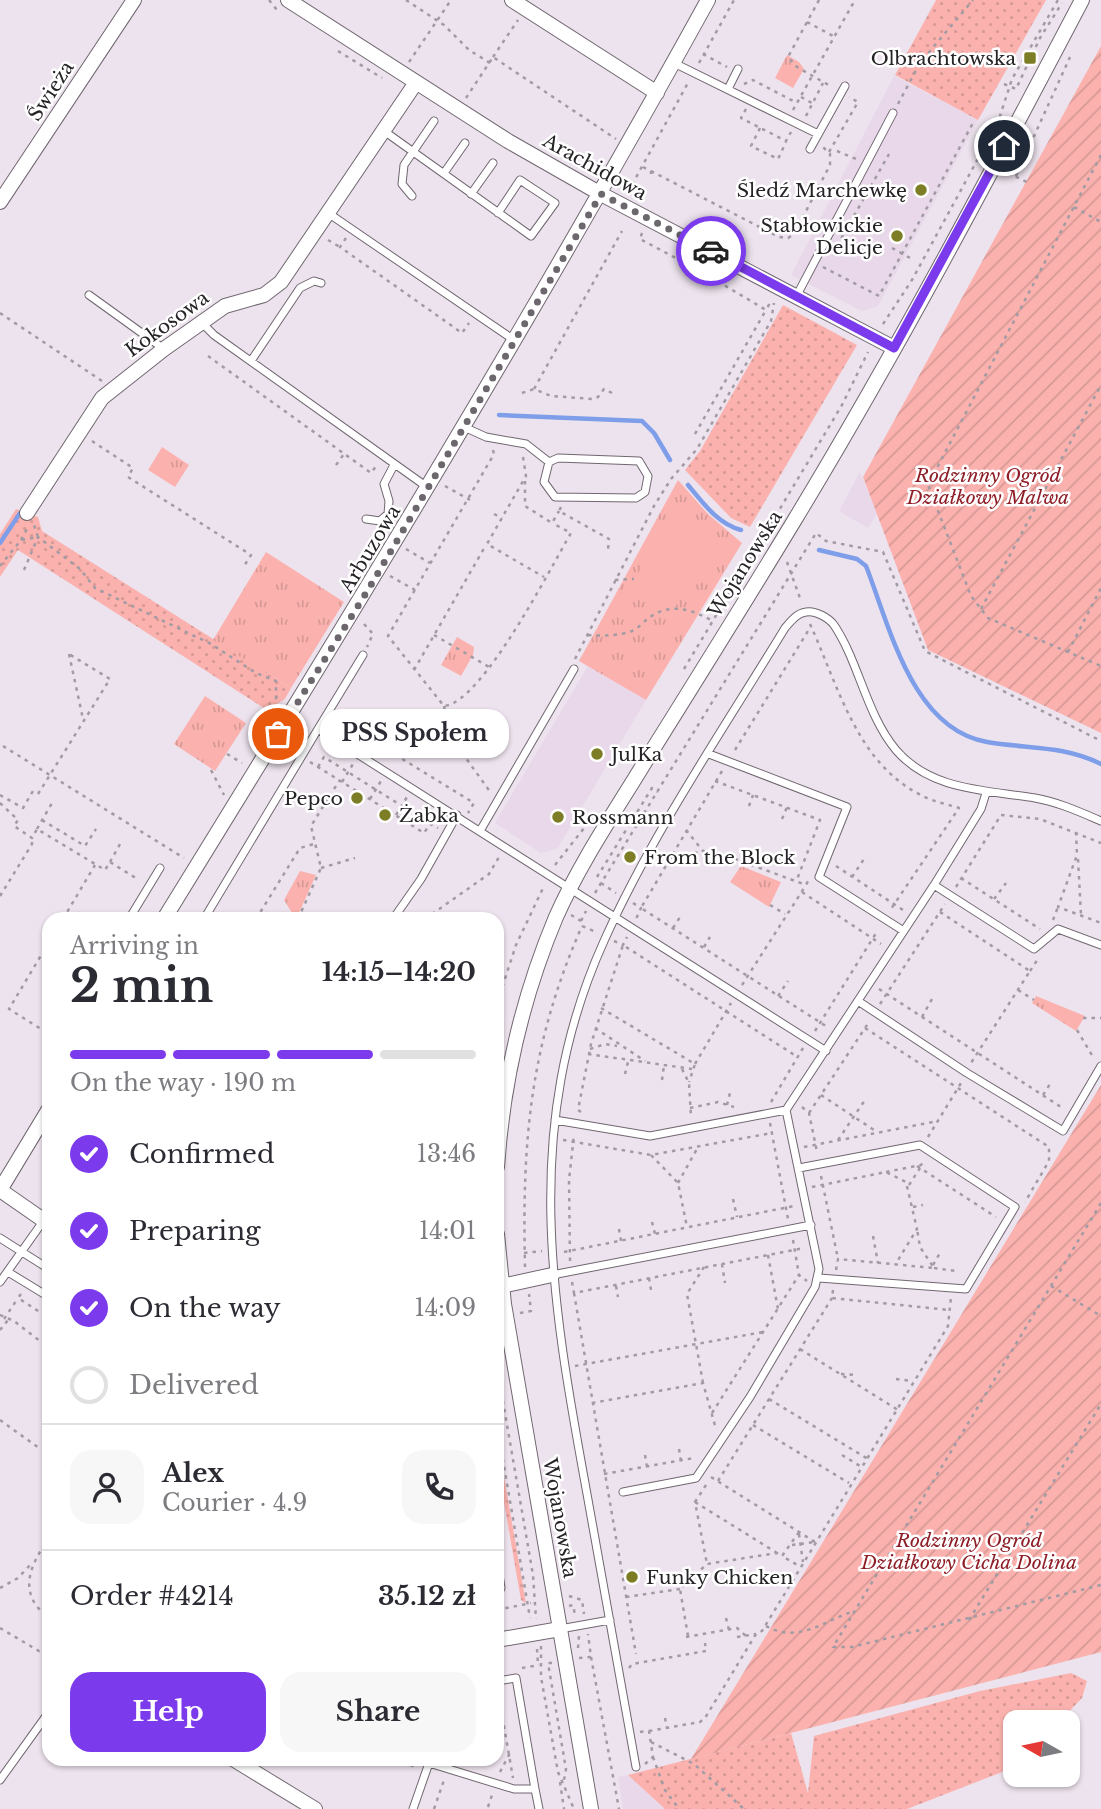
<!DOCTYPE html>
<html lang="en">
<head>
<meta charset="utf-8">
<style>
  :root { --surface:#fff; --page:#f7f7f7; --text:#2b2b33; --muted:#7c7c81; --line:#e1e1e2; --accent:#7c3aed }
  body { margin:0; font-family:"Libre Baskerville",serif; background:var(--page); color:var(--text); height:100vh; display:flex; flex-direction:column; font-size:26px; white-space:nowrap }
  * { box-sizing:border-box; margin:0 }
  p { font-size:23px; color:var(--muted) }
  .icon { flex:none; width:38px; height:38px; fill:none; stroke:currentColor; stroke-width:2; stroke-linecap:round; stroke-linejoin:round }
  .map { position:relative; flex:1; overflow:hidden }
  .sheet { position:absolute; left:42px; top:912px; width:462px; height:854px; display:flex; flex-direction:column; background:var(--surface); border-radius:21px; box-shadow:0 2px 5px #0004 }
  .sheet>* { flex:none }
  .needle { width:46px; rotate:279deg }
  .controls { position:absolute; left:1003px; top:1710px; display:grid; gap:14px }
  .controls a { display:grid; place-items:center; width:77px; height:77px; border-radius:14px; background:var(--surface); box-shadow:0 2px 5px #0004; font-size:35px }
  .pin { position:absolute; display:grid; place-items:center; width:60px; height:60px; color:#fff; margin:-30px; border:4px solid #fff; border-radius:50%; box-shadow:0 2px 7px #0007 }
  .courier { position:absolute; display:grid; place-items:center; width:70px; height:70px; margin:-35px; border:5px solid #7c3aed; border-radius:50%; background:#fff; color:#222; box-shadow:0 2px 9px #0007 }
  .bubble { position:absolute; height:49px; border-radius:21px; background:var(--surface); box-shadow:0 2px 5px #0004; font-size:23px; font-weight:800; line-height:49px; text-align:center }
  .headline em { font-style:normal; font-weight:800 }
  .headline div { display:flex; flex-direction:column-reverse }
  .headline { display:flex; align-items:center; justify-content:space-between; height:119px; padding:0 28px }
  h1 { font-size:46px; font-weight:800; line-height:52px }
  .bar { display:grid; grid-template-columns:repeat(4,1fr); gap:10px 7px; align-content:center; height:84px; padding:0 28px }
  .bar i { height:9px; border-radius:5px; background:var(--line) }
  .bar .selected { background:var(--accent) }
  .bar p { grid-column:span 4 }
  .line { display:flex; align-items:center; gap:18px; padding:0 28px; border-top:2px solid var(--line) }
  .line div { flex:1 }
  .round { display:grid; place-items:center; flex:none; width:74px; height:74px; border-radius:21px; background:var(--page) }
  ol { padding:0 28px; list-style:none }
  li { display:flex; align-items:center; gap:21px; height:77px }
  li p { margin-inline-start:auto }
  li .icon { padding:7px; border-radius:50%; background:var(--accent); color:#fff; stroke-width:4 }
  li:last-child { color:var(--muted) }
  li i { width:38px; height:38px; border:4px solid var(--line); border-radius:50% }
  .button { display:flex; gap:14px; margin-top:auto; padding:14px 28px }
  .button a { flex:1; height:80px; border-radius:21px; background:var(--accent); color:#fff; font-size:28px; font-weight:800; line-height:80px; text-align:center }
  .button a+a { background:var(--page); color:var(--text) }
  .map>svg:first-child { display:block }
  .built { fill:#e8d8e9 }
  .grass { fill:url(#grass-dots) }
  .park { fill:url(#park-tufts) }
  .garden { fill:url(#garden-furrows) }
  .pitch { fill:#fbb2ae }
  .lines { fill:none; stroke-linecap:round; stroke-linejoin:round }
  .stream { stroke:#7e9ee9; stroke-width:4.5 }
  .lane-casing { stroke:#706770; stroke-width:9 }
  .street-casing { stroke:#706770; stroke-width:16 }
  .path { stroke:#a29ba3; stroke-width:2.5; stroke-dasharray:3.5 5; stroke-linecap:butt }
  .lane { stroke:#fff; stroke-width:7 }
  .street { stroke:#fff; stroke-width:14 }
  .done { stroke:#6c666d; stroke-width:7; stroke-dasharray:0 12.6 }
  .route { stroke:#7c3aed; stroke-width:9 }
  .poi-dot { fill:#7d7d26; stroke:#fff; stroke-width:2.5 }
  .labels { text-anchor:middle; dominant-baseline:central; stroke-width:5; stroke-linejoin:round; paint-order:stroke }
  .poi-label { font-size:19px; fill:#262327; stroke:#fff; text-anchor:start }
  .street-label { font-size:19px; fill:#262327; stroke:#fff }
  .park-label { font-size:19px; font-style:italic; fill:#8e1e27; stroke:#fff }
</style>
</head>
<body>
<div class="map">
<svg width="1101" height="1809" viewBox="0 0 1101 1809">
  <defs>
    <pattern id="grass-dots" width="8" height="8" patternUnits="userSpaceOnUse" patternTransform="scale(1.75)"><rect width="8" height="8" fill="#fbb2ae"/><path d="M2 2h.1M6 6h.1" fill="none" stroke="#d79996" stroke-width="1.8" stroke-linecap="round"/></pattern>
    <pattern id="park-tufts" width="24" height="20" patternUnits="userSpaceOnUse" patternTransform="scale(1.75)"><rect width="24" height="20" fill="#fbb2ae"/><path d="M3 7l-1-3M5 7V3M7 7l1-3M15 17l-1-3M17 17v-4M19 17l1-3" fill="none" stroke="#d79996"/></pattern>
    <pattern id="garden-furrows" width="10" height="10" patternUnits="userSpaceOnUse" patternTransform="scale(1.75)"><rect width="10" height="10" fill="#fbb2ae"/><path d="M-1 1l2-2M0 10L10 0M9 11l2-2" fill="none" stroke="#d79996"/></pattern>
  </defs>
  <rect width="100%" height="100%" fill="#ede3ee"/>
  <path class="built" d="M894 76 978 120 878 306 862 311 791 275Z
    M860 472 877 514 868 528 839 511Z
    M588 666 646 700 557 849 541 853 495 823Z
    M628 1775 665 1809H623L618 1777Z"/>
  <path class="grass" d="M936 0H1046L978 120 895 75Z
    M783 305 857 345 750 527 731 518 685 470 700 451Z
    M16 509 38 517 42 531 291 688 285 699 267 710 18 550 0 577V534Z
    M497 1436 526 1603 521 1600 497 1462Z
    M1071 1673 1087 1681 1082 1698 1059 1722H1015V1767L907 1809H665L628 1775 791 1733 808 1793 814 1736 980 1691Z"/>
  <path class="park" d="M787 55 799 62 804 69 793 88 775 78Z
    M162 447 189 465 175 487 148 470Z
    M678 480 708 514 742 543 646 700 579 661Z
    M266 552 344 602 291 688 213 640Z
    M457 637 474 647 473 655 461 676 441 665Z
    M205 696 246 723 215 771 174 744Z
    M741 866 781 882 769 907 730 882Z
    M300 871 316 875 298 915 292 913 284 900Z
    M1036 996 1085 1016 1076 1031 1032 1003Z"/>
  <path class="garden" d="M1101 46V733L928 650 863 477Z
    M1101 1085V1652L691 1759Z"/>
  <path class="pitch" d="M675 513 717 539 675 607 633 581Z"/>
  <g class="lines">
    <path class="stream" d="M499 415 642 421 654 433 670 460
      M688 485C703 503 718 524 741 530
      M0 543 20 513
      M819 550 857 559 866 566C890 627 912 729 987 742 1028 749 1063 745 1101 764"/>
    <defs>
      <path id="lane" d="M674 63 818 134
        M728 89 738 69
        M384 131 531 236 555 203 520 180 498 213
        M810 149 845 86
        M444 173 465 143
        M471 194 493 163
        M412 196 402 184 404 165 434 121
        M328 213 514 340
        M89 295 164 349
        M797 295 893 113
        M202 323 214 335 427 487
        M251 361 300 288 314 281 321 283
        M464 427 486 437 526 444 549 462 558 458 639 461 648 476 645 492 636 498 555 497 544 482 549 462
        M366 519 380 521 388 514 389 501 384 484 394 465
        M318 729 363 655
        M709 754 847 807 819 877 902 930
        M480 831 574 669
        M934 885 1034 949 1058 929 1101 945
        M129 919 160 868
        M204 919 318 729 826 1051
        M393 919 421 879 457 815
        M858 1001 967 1073 1063 1131 1101 1066
        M555 1120 650 1136 786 1110
        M799 1168 920 1145 1015 1207 966 1289 819 1278
        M0 1238 49 1269
        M8 1272 49 1297
        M552 1275 811 1225
        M0 1282 44 1220
        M623 1492 696 1478 750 1397 815 1287 819 1269 786 1110 934 885 981 809 986 793
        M497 1561 501 1588 497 1596
        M560 1629 610 1620
        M636 1767C620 1676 604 1585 587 1494 552 1303 520 1127 604 941 653 832 723 730 785 628 791 621 797 613 806 612 815 610 829 618 834 625 859 662 866 714 896 750 931 791 987 790 1035 798 1058 802 1080 812 1101 821
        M0 1780 49 1712
        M535 1789 539 1809
        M413 1809 429 1763 514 1789H535L516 1678 497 1681"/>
      <path id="street" d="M288 0 508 141 601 194 894 348
        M512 0 657 93
        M0 202 134 0
        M27 513 102 398 164 349 225 306 264 295 281 282 415 84
        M164 919C351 616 536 312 708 0
        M49 1109 0 1190 49 1224
        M497 1167C503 1080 522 998 556 917 580 863 614 813 645 762 695 682 745 602 794 521 897 351 990 175 1082 0
        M497 1234 504 1304 591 1809
        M497 1287 552 1275
        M497 1640 560 1629
        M233 1759 315 1809"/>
    </defs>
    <use href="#lane" class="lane-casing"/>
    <use href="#street" class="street-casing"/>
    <path class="path" d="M269 0 277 10
      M406 0 444 25 469 50 490 63
      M819 0 788 57 797 67 832 87
      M807 22 835 37
      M338 51 382 78
      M703 54 727 67
      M493 57 518 20
      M409 62 451 0
      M699 63 734 0
      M744 84 753 80 797 103
      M1004 84 1016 89 1040 38 1062 3
      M801 97 812 103
      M466 98 493 57 616 139
      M898 104 920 63 973 0
      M746 109 741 118 786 141 791 132
      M793 110 855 0
      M806 116 823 83
      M760 128 751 146 778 159 786 142
      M837 151 856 159
      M829 152 858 102 849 97
      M1101 155 928 485 971 596 988 618 1101 666
      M643 167 651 171V179
      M651 171 779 237 788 238 794 234 830 165V154L823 147
      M1008 173 1027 182
      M1016 176 1070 57
      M628 192 689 81
      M1074 207 1101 222
      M642 233 640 239 702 272
      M346 238 340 247 462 333 469 323
      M328 240 340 247
      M892 248 910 258
      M833 253 889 154
      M706 266 702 272 766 310 771 301
      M823 267 879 296 974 121
      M0 313 102 381
      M883 324 912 280 998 122 1012 79 1058 0
      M208 356 371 473 377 465
      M522 393 534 389
      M612 393 604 389 598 397 593 399 551 396 534 389 622 231
      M695 434 766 310
      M92 441 133 468 128 477 251 555 244 566
      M493 450 494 454 388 636 444 706C482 703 551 567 571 533L552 523
      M523 457 526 476 487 544 544 577
      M336 465 344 454
      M525 481V506L552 523 559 511
      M445 486 470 500
      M561 507 559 511 609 539 608 550
      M494 514 502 518
      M21 540 28 527
      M406 549 430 563
      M787 562 801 601
      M0 566 21 540 38 537 34 525
      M24 570 38 537 80 569 95 588 211 644 256 673 276 681V704
      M390 576 415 590
      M615 580 634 579
      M981 609 1101 385
      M364 624 373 634 367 647
      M810 624C838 685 857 765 923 796 934 802 947 804 959 808L891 909
      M434 635 491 668
      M588 635C602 636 619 636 632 631 639 628 644 621 650 617 672 602 692 610 713 621
      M1068 652 1101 588
      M69 654 83 719
      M575 659 654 506 671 479 697 449 771 321 774 303
      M684 669 842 405 868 352
      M414 670 486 545
      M444 706 450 736 491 793
      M337 719 474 803 468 813
      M3 746 184 858
      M735 750 811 626
      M227 754 242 763
      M310 762 424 833 430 824 438 828
      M318 767 324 757 429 823
      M211 770 224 795
      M722 771 641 908 829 1028
      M715 781 820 820 796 882
      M342 782 353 764
      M334 789 340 780
      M38 794 110 679 69 654
      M0 795 23 808 33 791
      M370 799 381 781
      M0 803 18 820 14 826 32 838 37 829 105 870 110 862 139 880
      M749 806 753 795
      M396 815 407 797
      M782 819 787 807
      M42 820 85 846 96 829
      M37 829 52 803
      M686 830 703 851
      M1076 832 1077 855 1058 907 1101 923
      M669 858 711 850 806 885 809 879
      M1078 859 1081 915
      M110 862 120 844
      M555 865 592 818
      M836 866 903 910
      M321 868 355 858
      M597 877 652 788 658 792
      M852 877 864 859
      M961 878 1040 929
      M601 883 616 893
      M956 887 1001 815 1040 819 1101 843
      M802 892 881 944
      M595 893 816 533 826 541 883 552 925 651 1101 741
      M0 896 32 844V838
      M994 899 1006 883
      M633 903 641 908 636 919
      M770 905 785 914
      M940 912 1030 971 971 1063
      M571 915 581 921 582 926 596 932
      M63 919 95 865
      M256 919 300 848 314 844
      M298 919 321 868 311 826 327 800
      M425 919 489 874 499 857
      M1053 920 1058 907
      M581 921 586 911
      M673 928 680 917
      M614 941 623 945 627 937
      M49 942 9 1009 49 1034
      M704 947 710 937
      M1030 971 1038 959
      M742 985 806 885
      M879 989 1064 1109
      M1018 990 1034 1000
      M778 996 788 981
      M497 1003 516 945 544 886
      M880 1004 945 904
      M601 1008 695 1064 689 1082
      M922 1017 932 999
      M1083 1018H1101
      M595 1028 645 1061
      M865 1028 1049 1147V1161L1025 1202
      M1077 1030 1093 1057
      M815 1031 878 930
      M497 1041 502 1030
      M590 1049 605 1044 617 1046
      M588 1054 692 1069
      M695 1064 731 1003
      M682 1069 689 1083 691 1117
      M625 1074 628 1062
      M662 1080 664 1065
      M821 1095 877 1132
      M1043 1095 1050 1084
      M44 1096 49 1088
      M771 1102 803 1048
      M727 1105 730 1093
      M802 1107 809 1113 817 1152
      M690 1108 718 1102 734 1107
      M581 1112 578 1110 591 1044 623 945 796 1056
      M809 1113 869 1022
      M770 1123 788 1219
      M928 1137 961 1083
      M563 1140 651 1155 772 1133
      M838 1140 865 1100
      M804 1147 938 1121
      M651 1155 678 1183 687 1227
      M917 1166 996 1217
      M886 1172 921 1165 925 1160
      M821 1176 838 1259
      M678 1183 698 1147
      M909 1185 920 1168
      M812 1187 886 1172 906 1182 917 1229 895 1265
      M733 1199 737 1217
      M1101 1203 833 1647H852L1101 1585
      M913 1207 923 1205
      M652 1222 655 1234
      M619 1229 621 1241
      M873 1236 878 1263
      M793 1240 799 1275 807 1281
      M564 1252 794 1206
      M524 1253 542 1251
      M768 1255 778 1309
      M570 1261 569 1180 574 1135
      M722 1264 725 1283
      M933 1265 940 1253
      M525 1267C522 1140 530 1044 582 926
      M934 1268 956 1271
      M836 1270 838 1259 934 1268 920 1247 917 1229
      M649 1278 651 1290
      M572 1282 574 1293 804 1248
      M616 1286 618 1297
      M1051 1286 1101 1316
      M833 1290 832 1298 949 1310
      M574 1293 636 1654
      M21 1294 18 1298 49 1318
      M520 1313 531 1311 529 1294
      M0 1315 14 1321 49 1348
      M4 1319 18 1298
      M0 1330 8 1320
      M43 1344 49 1334
      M800 1349 898 1410
      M575 1366 763 1332
      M497 1367 533 1575 536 1619
      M841 1374 855 1375
      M896 1379 913 1381
      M703 1383 687 1294 704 1267
      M769 1399 868 1459
      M592 1403 703 1383 716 1429
      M712 1413 799 1275
      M0 1420 39 1448
      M497 1425 530 1618
      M753 1425 849 1483
      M679 1449 681 1461
      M645 1455 647 1467
      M842 1455 860 1466
      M604 1474 694 1458
      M711 1477 815 1542
      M718 1481 832 1298
      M706 1485 695 1502 707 1564
      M695 1502 777 1553
      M799 1532 782 1556 799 1566
      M799 1534 803 1562
      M49 1537C38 1555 23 1576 32 1598 35 1606 44 1614 49 1620
      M792 1545 815 1542
      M0 1588 18 1578 33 1562
      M569 1596 582 1600 584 1614
      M626 1597 680 1589
      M569 1606 573 1605 575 1615
      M497 1610 531 1603
      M726 1618 729 1630
      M969 1620 1101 1404
      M766 1626C798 1644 824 1621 854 1611
      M0 1628 39 1651 49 1650
      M688 1636 680 1589 707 1564 777 1553 782 1556
      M686 1637 737 1628 746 1636
      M737 1637 756 1634
      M541 1646V1677L558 1772 574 1809
      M578 1648 579 1636
      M537 1649 538 1665
      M498 1654 501 1668
      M591 1657 619 1809
      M579 1658 591 1657 588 1634
      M552 1663H548L566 1769 564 1780
      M522 1668 539 1665
      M629 1668 632 1664 706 1651 705 1643
      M498 1692 513 1778
      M665 1718 667 1728
      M649 1731 700 1722 705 1718 756 1634 762 1631 948 1326 951 1297
      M640 1732 649 1731 653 1757 645 1764
      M651 1742 694 1764 744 1809
      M653 1757 665 1790 679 1809
      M407 1759V1764L416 1767
      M500 1772 510 1753
      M560 1782 564 1809
      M488 1807 492 1795
      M434 1809 444 1780"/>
    <use href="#lane" class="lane"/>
    <use href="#street" class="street"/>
  </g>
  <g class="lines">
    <path class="done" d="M278 734 368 590 601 194 711 251"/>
    <path class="route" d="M711 251 894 348 1004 146"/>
  </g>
  <g class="poi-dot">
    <rect x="1023" y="51" width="14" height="14" rx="3.5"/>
    <circle cx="921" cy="190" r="7"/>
    <circle cx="897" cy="236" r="7"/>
    <circle cx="597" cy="754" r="7"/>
    <circle cx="357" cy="798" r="7"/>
    <circle cx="385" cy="815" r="7"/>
    <circle cx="558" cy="817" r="7"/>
    <circle cx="630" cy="857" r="7"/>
    <circle cx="632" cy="1577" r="7"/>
  </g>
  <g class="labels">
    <g class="poi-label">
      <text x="1016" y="58" text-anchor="end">Olbrachtowska</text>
      <text x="907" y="190" text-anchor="end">Śledź Marchewkę</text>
      <text x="883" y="225" text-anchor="end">Stabłowickie<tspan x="883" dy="22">Delicje</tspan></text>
      <text x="611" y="754">JulKa</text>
      <text x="343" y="798" text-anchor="end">Pepco</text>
      <text x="399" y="815">Żabka</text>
      <text x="572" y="817">Rossmann</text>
      <text x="644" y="857">From the Block</text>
      <text x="646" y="1577">Funky Chicken</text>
    </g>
    <g class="street-label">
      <text transform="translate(51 91) rotate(-57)">Świeża</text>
      <text transform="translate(595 167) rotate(29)">Arachidowa</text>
      <text transform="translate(167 324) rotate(-36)">Kokosowa</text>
      <text transform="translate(370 549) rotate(-59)">Arbuzowa</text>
      <text transform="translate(745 564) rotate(-58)">Wojanowska</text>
      <text transform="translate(560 1518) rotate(80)">Wojanowska</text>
    </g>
    <g class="park-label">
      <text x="988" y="475">Rodzinny Ogród<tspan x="988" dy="22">Działkowy Malwa</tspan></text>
      <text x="969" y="1540">Rodzinny Ogród<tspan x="969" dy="22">Działkowy Cicha Dolina</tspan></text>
    </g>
  </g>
</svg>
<div class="controls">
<a><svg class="needle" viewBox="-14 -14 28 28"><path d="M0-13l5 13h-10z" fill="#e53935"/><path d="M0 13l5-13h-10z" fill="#7c7c81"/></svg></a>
</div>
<div class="pin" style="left:278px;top:734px;background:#ea580c"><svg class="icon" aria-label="bag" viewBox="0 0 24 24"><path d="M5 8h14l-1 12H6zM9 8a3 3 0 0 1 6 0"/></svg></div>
<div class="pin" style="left:1004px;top:146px;background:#1f2937"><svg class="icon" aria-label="home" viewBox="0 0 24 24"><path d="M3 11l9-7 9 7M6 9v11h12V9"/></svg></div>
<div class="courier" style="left:711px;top:251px"><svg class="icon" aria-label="car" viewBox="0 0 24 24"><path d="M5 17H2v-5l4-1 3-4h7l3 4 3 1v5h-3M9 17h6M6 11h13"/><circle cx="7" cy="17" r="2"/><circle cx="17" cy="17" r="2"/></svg></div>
<div class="bubble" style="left:320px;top:709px;width:189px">PSS Społem</div>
<section class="sheet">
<div class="headline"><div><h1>2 min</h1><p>Arriving in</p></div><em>14:15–14:20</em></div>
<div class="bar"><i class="selected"></i><i class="selected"></i><i class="selected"></i><i></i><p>On the way · 190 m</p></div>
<ol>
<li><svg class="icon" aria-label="check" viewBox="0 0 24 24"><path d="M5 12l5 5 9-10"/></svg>Confirmed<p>13:46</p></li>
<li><svg class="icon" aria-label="check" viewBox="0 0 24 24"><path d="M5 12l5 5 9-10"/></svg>Preparing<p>14:01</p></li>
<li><svg class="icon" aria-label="check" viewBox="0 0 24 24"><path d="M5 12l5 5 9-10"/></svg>On the way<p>14:09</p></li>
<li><i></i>Delivered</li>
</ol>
<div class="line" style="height:126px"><a class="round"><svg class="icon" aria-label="person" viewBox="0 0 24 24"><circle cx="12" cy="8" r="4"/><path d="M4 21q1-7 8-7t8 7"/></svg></a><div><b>Alex</b><p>Courier · 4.9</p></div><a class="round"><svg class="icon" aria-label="phone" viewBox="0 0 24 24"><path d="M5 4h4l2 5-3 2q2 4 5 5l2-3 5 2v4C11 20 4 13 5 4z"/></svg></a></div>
<div class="line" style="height:91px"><div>Order #4214</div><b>35.12 zł</b></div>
<div class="button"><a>Help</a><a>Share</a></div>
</section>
</div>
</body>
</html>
